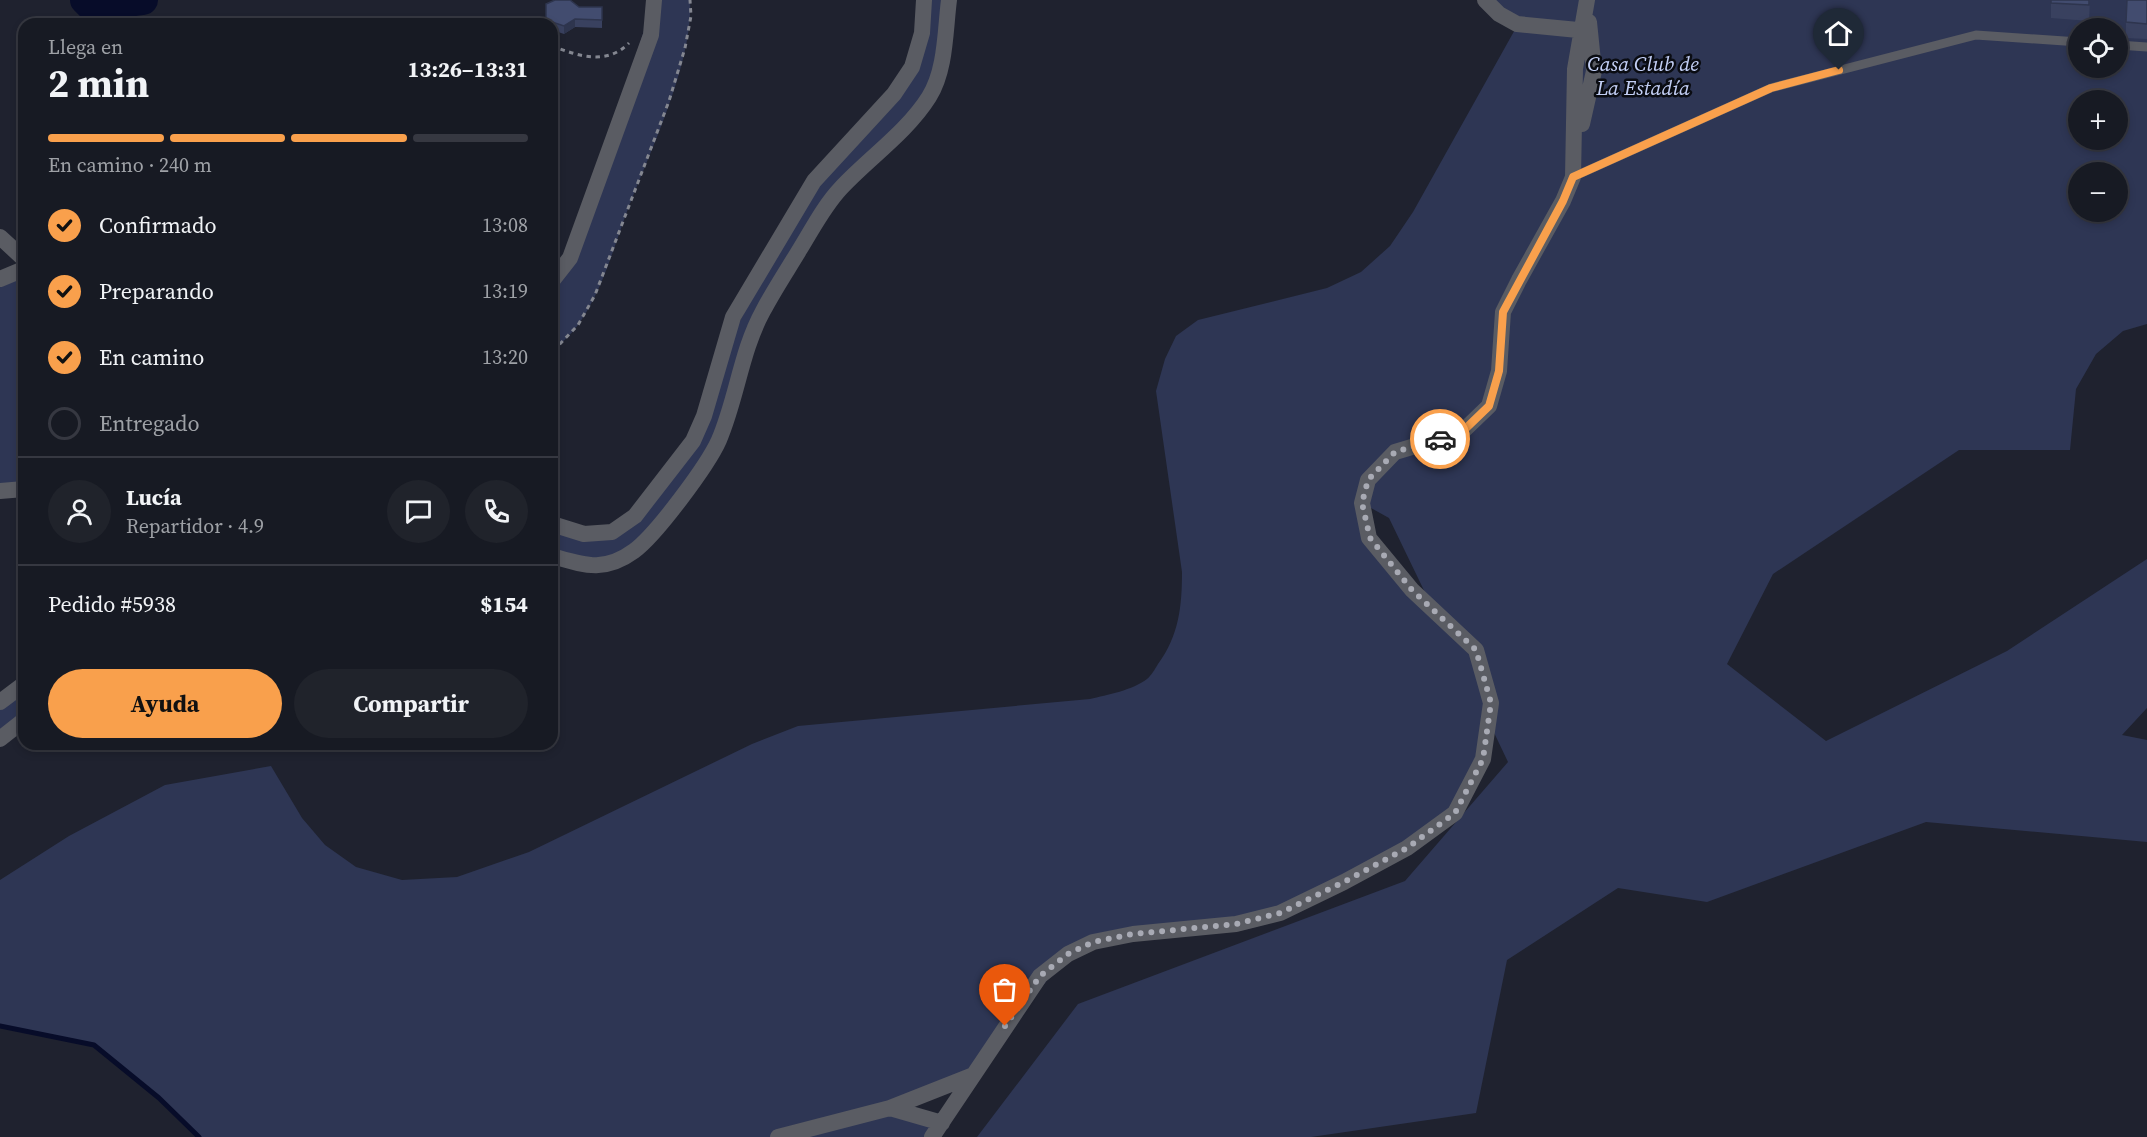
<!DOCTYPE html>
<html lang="es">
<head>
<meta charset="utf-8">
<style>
  :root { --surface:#171a23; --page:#20232b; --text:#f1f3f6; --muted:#9ea1a6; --line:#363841; --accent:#f9a04c }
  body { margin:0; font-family:"Source Serif 4",serif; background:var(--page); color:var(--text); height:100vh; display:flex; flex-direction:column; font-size:22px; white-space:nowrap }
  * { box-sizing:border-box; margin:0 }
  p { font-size:20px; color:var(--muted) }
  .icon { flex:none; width:33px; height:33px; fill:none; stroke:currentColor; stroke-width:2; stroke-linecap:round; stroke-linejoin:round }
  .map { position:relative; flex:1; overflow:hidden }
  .sheet { position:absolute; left:18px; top:18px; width:540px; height:732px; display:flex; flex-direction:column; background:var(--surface); border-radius:18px; box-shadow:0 3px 9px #0003,0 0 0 2px var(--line) }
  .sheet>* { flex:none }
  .tools { position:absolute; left:2068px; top:18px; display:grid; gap:12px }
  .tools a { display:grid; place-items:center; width:60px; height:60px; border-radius:50%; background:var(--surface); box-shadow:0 3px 9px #0003,0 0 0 2px var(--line); font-size:30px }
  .pin { position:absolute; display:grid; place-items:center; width:51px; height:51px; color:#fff; margin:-62px -26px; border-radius:50% 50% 50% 0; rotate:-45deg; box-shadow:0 0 6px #0007 }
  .pin .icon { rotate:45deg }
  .courier { position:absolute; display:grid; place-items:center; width:60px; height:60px; margin:-30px; border:4px solid #f9a04c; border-radius:50%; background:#fff; color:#222; box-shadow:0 2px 8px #0007 }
  .overview em { font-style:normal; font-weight:700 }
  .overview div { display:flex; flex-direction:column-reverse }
  .overview { display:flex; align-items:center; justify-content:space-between; height:102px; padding:0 30px }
  h1 { font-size:39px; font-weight:700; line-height:45px }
  .bar { display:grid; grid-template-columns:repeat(4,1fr); gap:9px 6px; align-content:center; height:72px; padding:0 30px }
  .bar i { height:8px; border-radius:4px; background:var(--line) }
  .bar .selected { background:var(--accent) }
  .bar p { grid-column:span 4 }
  .line { display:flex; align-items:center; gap:15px; padding:0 30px; border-top:2px solid var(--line) }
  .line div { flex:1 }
  .round { display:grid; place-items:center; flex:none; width:63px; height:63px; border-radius:32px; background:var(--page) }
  ol { padding:0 30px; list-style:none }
  li { display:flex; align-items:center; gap:18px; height:66px }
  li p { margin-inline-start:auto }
  li .icon { padding:6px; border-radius:50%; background:var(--accent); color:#111; stroke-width:4 }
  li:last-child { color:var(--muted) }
  li i { width:33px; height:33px; border:3px solid var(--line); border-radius:50% }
  .primary-button { display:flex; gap:12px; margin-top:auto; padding:12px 30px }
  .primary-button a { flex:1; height:69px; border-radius:36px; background:var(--accent); color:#111; font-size:24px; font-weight:700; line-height:69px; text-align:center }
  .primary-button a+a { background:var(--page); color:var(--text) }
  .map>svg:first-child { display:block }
  .green { fill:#2e3654; fill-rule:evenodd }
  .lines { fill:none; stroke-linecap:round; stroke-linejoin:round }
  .stream { stroke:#070c29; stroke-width:5 }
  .river { stroke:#070c29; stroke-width:30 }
  .path { stroke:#848791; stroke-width:3; stroke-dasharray:4.5 4.5; stroke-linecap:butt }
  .service { stroke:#5a5c63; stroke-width:9 }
  .minor { stroke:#5a5c63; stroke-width:16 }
  .tertiary { stroke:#5a5c63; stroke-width:16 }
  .wall { fill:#39415f }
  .shaded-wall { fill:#2e354e }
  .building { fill:#424c6f; stroke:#2e354e; stroke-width:1.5 }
  .done { stroke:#a8aab4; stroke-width:6; stroke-dasharray:0 10.8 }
  .route { stroke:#f9a04c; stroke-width:8 }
  .labels { text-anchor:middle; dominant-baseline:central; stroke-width:5; stroke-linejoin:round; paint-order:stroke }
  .park-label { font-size:21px; font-style:italic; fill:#c3cff5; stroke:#0a0c12 }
</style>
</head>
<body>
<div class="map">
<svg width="2147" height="1137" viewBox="0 0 2147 1137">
  <rect width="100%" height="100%" fill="#1f222f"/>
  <path class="green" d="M654 0H690C694 59 651 150 629 206 618 235 609 268 595 296 585 316 572 338 552 349V281L570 257Z
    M924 0H947L930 96 858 170 764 310 727 418 661 522 612 563 552 556V524L613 532 676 465 725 349 814 181 912 67Z
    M1485 0H2147V324L2123 331 2096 354 2076 389 2070 450H1959L1773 574 1727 664 1826 741 2007 651 2147 559V708L2122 735 2147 740V842L1926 822 1707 902 1618 888 1507 960 1476 1113 1311 1137H977L1078 1004 1405 881 1508 762 1488 720 1480 756 1455 813 1280 913 1068 954 971 1076 891 1108 942 1123 932 1137H199L159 1098 94 1045 0 1026V880L69 836 165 785 271 766 302 818 325 845 356 867 402 880 457 877 529 852 752 744 798 726 1090 699C1107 695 1133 690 1147 679 1151 676 1155 669 1158 664 1179 636 1182 606 1182 572L1156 391 1165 359 1176 336 1198 320 1327 288 1361 272 1390 246 1413 212 1517 26ZM2079 28H2118V68H2079ZM2079 100H2118V140H2079ZM2079 172H2118V212H2079ZM1362 503 1389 518 1433 609 1369 538Z
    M24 269V316L19 318 24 334V489L0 491V279Z
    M24 684V720L0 739V702Z"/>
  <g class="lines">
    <path class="stream" d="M0 1026 94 1045 159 1098 199 1137"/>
    <path class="river" d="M85 0 92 7 143 0"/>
    <path class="path" d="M552 46C579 56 606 66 629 43
      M19 318 24 316
      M552 349 559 345 578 325 595 295 669 101 685 48 691 16 690 0"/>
    <path class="service" d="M2118 45 2147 47
      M1573 177 1771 88 1976 35 2079 42"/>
    <path class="minor" d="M0 237 24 259
      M0 491 24 489"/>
    <path class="tertiary" d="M1485 0 1499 14 1517 24 1578 30
      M1582 124 1594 71 1589 22
      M0 279 24 269
      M552 281 570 258 651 35 654 0
      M552 524 584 534 612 532 635 516 693 441 704 416 733 317 814 181 894 94 912 67 922 33 924 0
      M552 556C584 565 604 573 634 551 656 535 708 465 719 440 737 398 741 351 763 311 774 290 788 269 800 249 813 228 824 206 841 188 869 158 907 132 929 97 946 70 945 31 949 0
      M0 702 24 684
      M0 739 24 720
      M890 1108 942 1123
      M778 1137 890 1108 971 1076
      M932 1137 1040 976 1068 954 1093 942 1133 934 1236 924 1280 913 1344 882 1407 848 1455 813 1483 759 1491 703 1476 650 1412 590 1369 538 1362 503 1368 480 1395 452 1462 432 1489 406 1499 371 1503 312 1519 280 1563 201 1573 177 1575 69 1587 0"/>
  </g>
  <path class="wall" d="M2051 0H2090L2089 21 2051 18Z
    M2147 0V39L2126 38V22Z
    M546 4 579 7H602V28L575 27 564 34 552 30V24H546Z"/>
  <path class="shaded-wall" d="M575 19V27L564 34V26Z"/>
  <path class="building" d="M555 0H570L579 7H602V20L575 19 564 26 546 20V4Z
    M2051 0H2089V5L2051 3Z
    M2127 0H2147V24L2126 22Z"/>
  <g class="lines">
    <path class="done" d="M1005 1026 1040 976 1068 954 1093 942 1133 934 1236 924 1280 913 1344 882 1407 848 1455 813 1483 759 1491 703 1476 650 1412 590 1370 538 1362 503 1368 480 1395 452 1440 439"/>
    <path class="route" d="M1440 439 1462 432 1489 406 1499 371 1503 312 1563 201 1573 177 1771 88 1839 70"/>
  </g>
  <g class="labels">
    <g class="park-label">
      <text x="1643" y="63">Casa Club de<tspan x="1643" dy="24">La Estadía</tspan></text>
    </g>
  </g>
</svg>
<div class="tools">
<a><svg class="icon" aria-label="locate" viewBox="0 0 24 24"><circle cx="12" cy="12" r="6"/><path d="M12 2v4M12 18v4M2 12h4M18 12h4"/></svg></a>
<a>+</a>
<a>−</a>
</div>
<div class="pin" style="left:1005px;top:1026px;background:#ea580c"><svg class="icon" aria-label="bag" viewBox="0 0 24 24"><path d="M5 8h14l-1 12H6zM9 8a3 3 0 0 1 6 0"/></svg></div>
<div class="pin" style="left:1839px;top:70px;background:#1f2937"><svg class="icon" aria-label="home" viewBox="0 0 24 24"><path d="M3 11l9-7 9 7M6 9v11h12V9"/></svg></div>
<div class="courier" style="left:1440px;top:439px"><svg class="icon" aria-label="car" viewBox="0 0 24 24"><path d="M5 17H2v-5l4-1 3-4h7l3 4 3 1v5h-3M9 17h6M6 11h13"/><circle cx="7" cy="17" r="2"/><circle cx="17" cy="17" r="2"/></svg></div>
<section class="sheet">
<div class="overview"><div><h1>2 min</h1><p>Llega en</p></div><em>13:26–13:31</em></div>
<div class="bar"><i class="selected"></i><i class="selected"></i><i class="selected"></i><i></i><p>En camino · 240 m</p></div>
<ol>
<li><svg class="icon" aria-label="check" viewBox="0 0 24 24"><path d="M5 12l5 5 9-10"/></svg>Confirmado<p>13:08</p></li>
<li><svg class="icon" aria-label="check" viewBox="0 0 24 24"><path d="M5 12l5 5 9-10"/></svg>Preparando<p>13:19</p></li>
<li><svg class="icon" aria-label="check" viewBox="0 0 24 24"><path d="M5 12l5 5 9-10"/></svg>En camino<p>13:20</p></li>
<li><i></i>Entregado</li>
</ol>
<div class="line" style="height:108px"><a class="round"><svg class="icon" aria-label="person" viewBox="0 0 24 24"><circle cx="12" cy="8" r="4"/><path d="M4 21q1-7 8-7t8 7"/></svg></a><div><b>Lucía</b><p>Repartidor · 4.9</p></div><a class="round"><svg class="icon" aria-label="chat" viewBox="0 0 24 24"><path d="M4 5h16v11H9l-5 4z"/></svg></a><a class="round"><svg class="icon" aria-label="phone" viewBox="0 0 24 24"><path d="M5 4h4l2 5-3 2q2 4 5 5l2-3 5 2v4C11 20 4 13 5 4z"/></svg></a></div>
<div class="line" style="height:78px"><div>Pedido #5938</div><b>$154</b></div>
<div class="primary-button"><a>Ayuda</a><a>Compartir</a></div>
</section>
</div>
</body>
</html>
